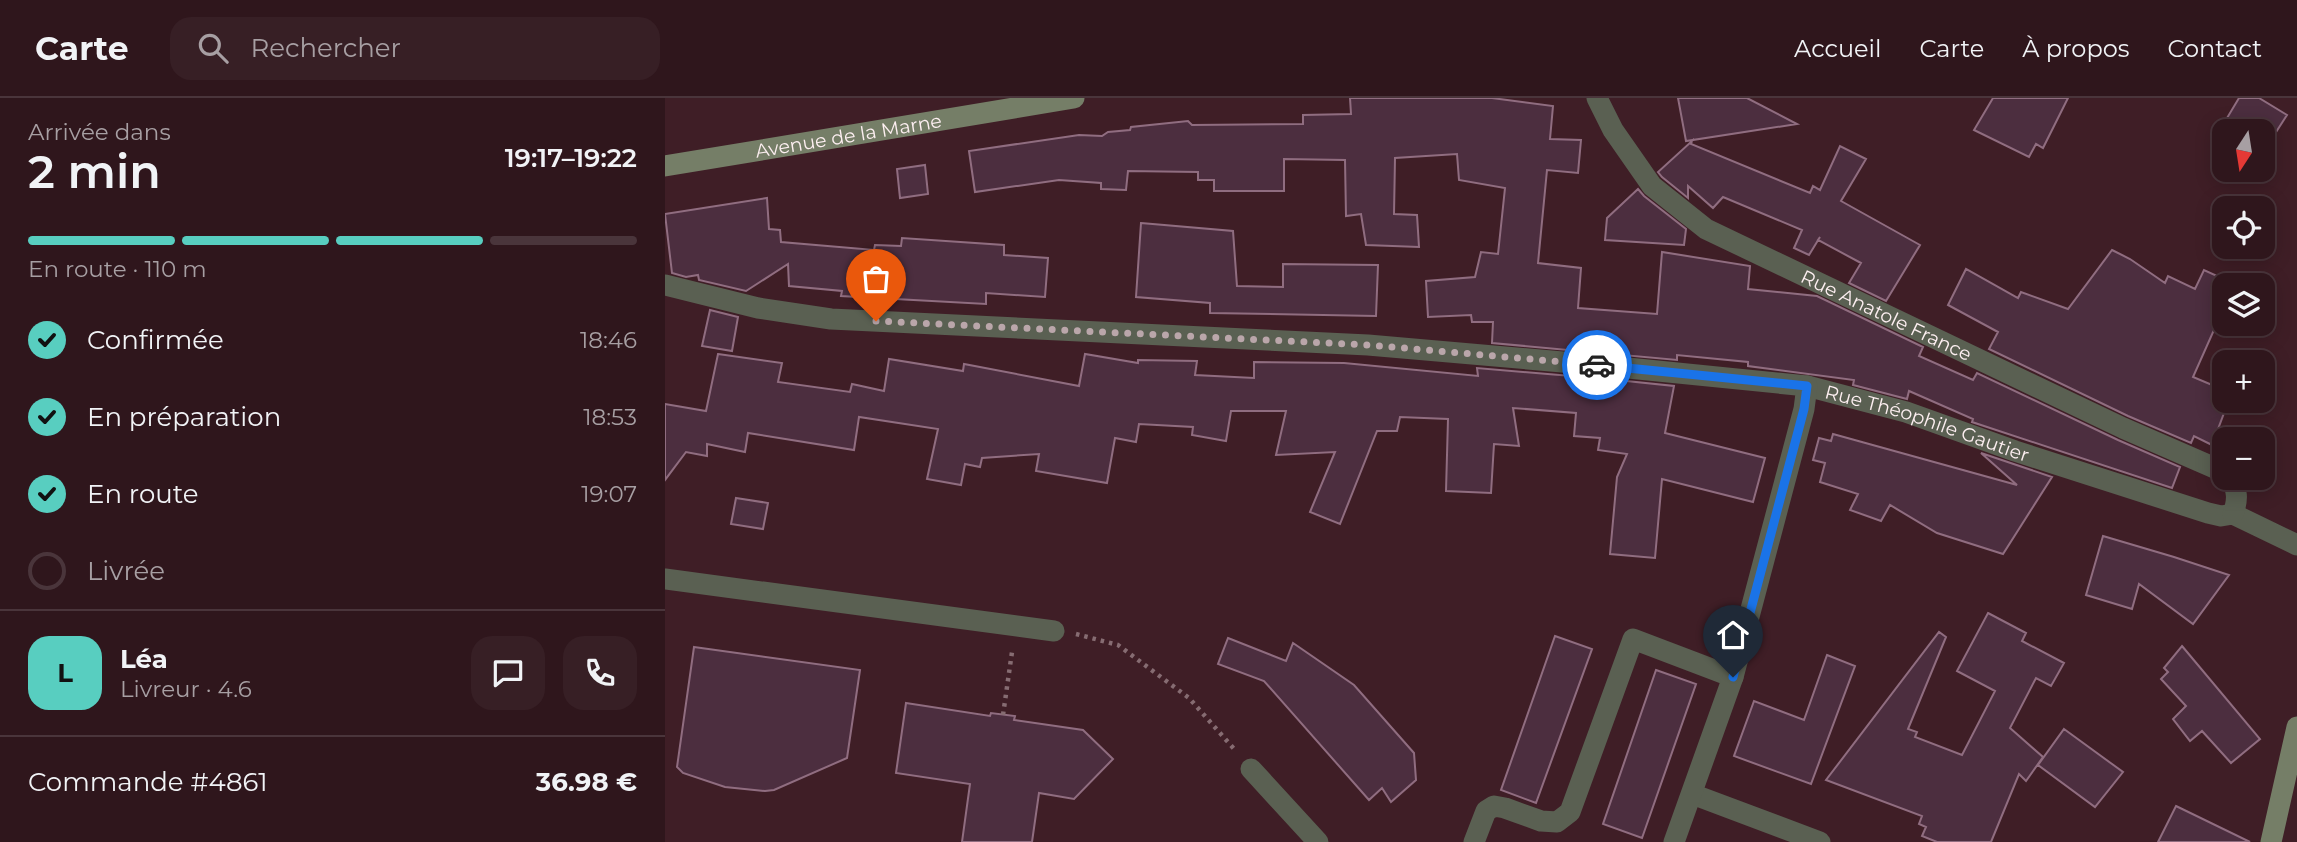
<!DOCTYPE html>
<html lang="fr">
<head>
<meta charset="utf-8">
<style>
  :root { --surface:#2f161c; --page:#371f25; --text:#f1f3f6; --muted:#a79fa3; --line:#4a353b; --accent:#58cec0 }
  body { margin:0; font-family:Montserrat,sans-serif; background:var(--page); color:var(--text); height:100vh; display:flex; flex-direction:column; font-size:26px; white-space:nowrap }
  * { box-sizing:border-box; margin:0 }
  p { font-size:23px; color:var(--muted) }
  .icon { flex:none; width:38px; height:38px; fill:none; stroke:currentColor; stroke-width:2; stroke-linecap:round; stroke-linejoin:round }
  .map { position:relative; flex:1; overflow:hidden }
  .details { display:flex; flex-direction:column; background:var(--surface); width:665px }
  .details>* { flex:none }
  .needle { width:46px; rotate:192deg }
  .fabs { position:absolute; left:1547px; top:21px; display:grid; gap:14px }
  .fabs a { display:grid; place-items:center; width:63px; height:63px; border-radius:14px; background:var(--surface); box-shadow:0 4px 18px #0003,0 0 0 2px var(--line); font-size:35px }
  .pin { position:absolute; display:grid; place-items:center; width:60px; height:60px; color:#fff; margin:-72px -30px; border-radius:50% 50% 50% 0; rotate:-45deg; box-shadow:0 0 7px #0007 }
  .pin .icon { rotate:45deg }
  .courier { position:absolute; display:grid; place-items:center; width:70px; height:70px; margin:-35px; border:5px solid #1a73e8; border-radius:50%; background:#fff; color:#222; box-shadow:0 2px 9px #0007 }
  .head em { font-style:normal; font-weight:600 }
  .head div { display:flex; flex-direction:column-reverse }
  .head { display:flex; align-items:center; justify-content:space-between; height:119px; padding:0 28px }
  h1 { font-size:46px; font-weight:600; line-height:52px }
  .bar { display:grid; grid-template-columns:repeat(4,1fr); gap:10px 7px; align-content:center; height:84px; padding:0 28px }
  .bar i { height:9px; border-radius:5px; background:var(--line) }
  .bar .current { background:var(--accent) }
  .bar p { grid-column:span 4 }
  .line { display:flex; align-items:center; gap:18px; padding:0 28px; border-top:2px solid var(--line) }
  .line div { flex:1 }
  .round { display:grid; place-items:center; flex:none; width:74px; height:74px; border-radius:21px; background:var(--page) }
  ol { padding:0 28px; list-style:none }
  li { display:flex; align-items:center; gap:21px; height:77px }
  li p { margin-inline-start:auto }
  li .icon { padding:7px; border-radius:50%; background:var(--accent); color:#111; stroke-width:4 }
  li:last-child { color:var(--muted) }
  li i { width:38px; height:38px; border:4px solid var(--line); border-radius:50% }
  header { display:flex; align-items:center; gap:42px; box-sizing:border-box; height:98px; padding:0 35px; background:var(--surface); border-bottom:2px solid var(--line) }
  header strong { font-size:33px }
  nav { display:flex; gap:38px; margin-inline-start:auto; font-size:24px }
  .search { width:490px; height:63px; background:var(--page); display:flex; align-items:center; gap:18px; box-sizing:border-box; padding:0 24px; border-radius:21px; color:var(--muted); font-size:26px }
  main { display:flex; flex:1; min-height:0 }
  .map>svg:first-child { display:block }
  .building { fill:#4c2e3f; stroke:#906d80; stroke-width:2 }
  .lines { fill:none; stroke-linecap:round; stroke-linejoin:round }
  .path { stroke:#866c72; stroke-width:4.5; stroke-dasharray:3.5 5; stroke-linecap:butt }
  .street { stroke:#5a6052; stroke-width:21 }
  .secondary { stroke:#757e67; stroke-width:21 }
  .done { stroke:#baa6aa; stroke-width:7; stroke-dasharray:0 12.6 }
  .route { stroke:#1a73e8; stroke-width:9 }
  .labels { text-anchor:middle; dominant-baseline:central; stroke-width:5; stroke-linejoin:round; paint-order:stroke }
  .street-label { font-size:19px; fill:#fdeff1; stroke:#3f1e26 }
</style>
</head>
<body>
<header>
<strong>Carte</strong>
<div class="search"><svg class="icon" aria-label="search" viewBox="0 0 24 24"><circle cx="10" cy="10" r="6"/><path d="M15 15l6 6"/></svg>Rechercher</div>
<nav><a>Accueil</a><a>Carte</a><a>À propos</a><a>Contact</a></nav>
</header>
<main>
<section class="details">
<div class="head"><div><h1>2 min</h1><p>Arrivée dans</p></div><em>19:17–19:22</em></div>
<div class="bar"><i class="current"></i><i class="current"></i><i class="current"></i><i></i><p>En route · 110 m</p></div>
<ol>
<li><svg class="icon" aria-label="check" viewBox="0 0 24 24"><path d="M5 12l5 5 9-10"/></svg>Confirmée<p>18:46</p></li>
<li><svg class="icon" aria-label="check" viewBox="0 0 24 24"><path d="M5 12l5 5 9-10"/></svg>En préparation<p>18:53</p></li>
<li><svg class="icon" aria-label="check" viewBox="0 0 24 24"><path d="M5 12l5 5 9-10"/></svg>En route<p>19:07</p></li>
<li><i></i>Livrée</li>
</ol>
<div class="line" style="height:126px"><b class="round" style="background:var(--accent);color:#111">L</b><div><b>Léa</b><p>Livreur · 4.6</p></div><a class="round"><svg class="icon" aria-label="chat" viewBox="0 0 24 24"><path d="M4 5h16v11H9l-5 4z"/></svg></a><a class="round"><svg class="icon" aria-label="phone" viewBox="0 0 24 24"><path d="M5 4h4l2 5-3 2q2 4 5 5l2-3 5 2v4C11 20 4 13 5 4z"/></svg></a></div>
<div class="line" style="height:91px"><div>Commande #4861</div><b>36.98 €</b></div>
</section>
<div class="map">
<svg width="1632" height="744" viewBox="0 0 1632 744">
  <rect width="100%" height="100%" fill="#3f1e26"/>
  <path class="building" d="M685 0H827L888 8 885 41 916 42 913 75 882 72 873 165 916 170 913 210 992 216 997 154 1085 168 1083 191 1152 198 1258 249 1254 258 1308 282 1312 275 1453 342 1515 369 1507 390 1307 324 1308 321 1244 293 1242 301 1188 287 1189 282 1083 268V264L1012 257V262L827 245 828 224H807L806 217 763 219 761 183 810 179 816 154 833 156 840 90 794 82 792 56 730 60 729 116 752 117 754 149 701 147 696 116 681 118 680 62 619 61V93H549V82H533V74L463 73 461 92 436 91V85L394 82 310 94 304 53 414 37 437 38 443 34 465 32 466 29 523 23 527 27 638 26V17L686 16Z
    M1013 0H1082L1132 26 1021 43Z
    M1328 0H1403L1378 50 1371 46 1364 59 1309 32Z
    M1574 0H1594L1622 17 1604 45 1598 43V33H1571L1575 27 1562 20Z
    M1027 43 1026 46 1145 95 1148 88 1155 92 1175 48 1201 61 1176 103 1255 147 1221 203 1184 185 1196 165 1153 142 1155 139 1144 157 1129 150 1137 132 1058 99 1048 110 1023 88V100L997 79 993 74Z
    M260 67 263 96 235 100 232 71Z
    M973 91 979 98 1021 131 1019 147 940 142 942 120Z
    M102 100 104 131 115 132 116 144 209 152 210 147 236 148 237 140 339 147V157L383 160 380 199 321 195V206L176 198 177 193 124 188 123 166 81 193 34 182 33 177 21 179 7 175 0 116Z
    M476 125 568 133 572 188 618 189V166L713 167 711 218 545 215V205L471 199Z
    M1447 152 1465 161 1500 185 1503 178 1530 191 1539 172 1563 183 1550 211 1557 214 1528 279 1559 292V315L1547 347 1529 338 1526 345 1463 318 1324 251 1333 234 1283 207 1301 171 1353 200 1356 194 1403 211Z
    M45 212 73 219 67 253 37 248Z
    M53 256 117 265 113 284 185 294 187 286 219 293 224 261 298 273 299 266 414 288 420 256 473 265V262L532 263 530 277 589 280V264L679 265 813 278 812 270 942 281 1009 288 1000 335 1100 360 1088 404 997 381 990 460 945 456 952 379 962 356 933 352 935 340 909 338 911 315 848 310 854 348 829 346 826 395 781 393 783 321 735 319 732 333H712L675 426 645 414 670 354 611 357 621 313H566L561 343 527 337 528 329 474 326 471 344 450 340 442 385 371 373 374 356 317 360 315 369 300 366 296 387 262 381 273 331 194 319 189 352 83 335 80 354 42 346V358L21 354 0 382V306L41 313Z
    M1168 336 1352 387 1316 355 1387 379 1338 456 1272 435 1225 407 1216 423 1185 412 1193 396 1155 384 1160 365 1148 362 1154 340 1166 343Z
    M71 400 103 405 98 431 66 426Z
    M1438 438 1509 459 1564 477 1528 526 1474 486 1467 511 1421 497Z
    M1323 515 1361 535 1357 543 1399 565 1386 588 1371 580 1345 630 1378 659 1361 683 1354 676 1326 744H1272L1257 738 1261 729 1254 726 1257 718 1161 682 1274 534 1281 539 1243 631 1252 634 1250 639 1297 657 1330 593 1292 573Z
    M890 538 927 551 871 705 836 692Z
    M563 540 621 563 628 545 689 587 749 655 751 682 726 704 717 690 704 702 599 583 553 566Z
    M1517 548 1595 641 1566 665 1537 633 1525 643 1508 621 1521 608 1496 581 1503 574 1499 570Z
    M29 549 195 572 182 660 109 692 100 693 60 689 18 675 12 669Z
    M1162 557 1190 568 1146 686 1069 658 1089 603 1139 622Z
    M991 572 1031 586 977 740 938 726Z
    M241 605 325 618 326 615 350 618 349 622 418 632 448 661 409 701 374 695 367 744H297L305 686 231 675Z
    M1399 631 1458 674 1430 709 1373 667Z
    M1511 708 1585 744H1493Z"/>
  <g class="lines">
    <path class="path" d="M411 536 453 547 524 600 570 652
      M338 617 347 554"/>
    <g class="street">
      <path id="s1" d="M932 0 948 32 987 88 1041 131 1458 330 1559 374"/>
      <path id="s2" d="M0 187 93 210 166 221 703 247 943 268 1142 288 1241 314 1350 353 1543 415 1556 418 1568 416 1632 447"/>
      <path d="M1565 380C1573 392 1573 402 1568 416"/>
      <path d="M0 481 389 533"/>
      <path d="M586 671 653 744"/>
      <path d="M1027 696 1155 744"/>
      <path d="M809 744 821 713 829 708 840 710 876 723 892 724 905 714 968 541 1068 579"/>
      <path d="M1009 744 1068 579 1139 311 1142 288"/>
    </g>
    <g class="secondary">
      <path id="s3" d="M0 68 409 0"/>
      <path d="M1606 744 1632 629"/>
    </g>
  </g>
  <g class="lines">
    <path class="done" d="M211 223 704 247 932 267"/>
    <path class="route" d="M932 267 1142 288 1139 311 1068 579"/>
  </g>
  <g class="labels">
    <g class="street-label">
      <text stroke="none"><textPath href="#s3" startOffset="186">Avenue de la Marne</textPath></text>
      <text stroke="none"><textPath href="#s1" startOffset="373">Rue Anatole France</textPath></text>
      <text stroke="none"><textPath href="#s2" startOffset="1274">Rue Théophile Gautier</textPath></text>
    </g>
  </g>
</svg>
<div class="fabs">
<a><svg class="needle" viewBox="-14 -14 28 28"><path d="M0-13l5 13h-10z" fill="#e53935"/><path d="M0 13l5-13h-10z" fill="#a79fa3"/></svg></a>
<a><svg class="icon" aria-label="locate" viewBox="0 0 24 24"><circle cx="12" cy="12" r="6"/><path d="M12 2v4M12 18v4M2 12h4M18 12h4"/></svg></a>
<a><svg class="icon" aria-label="layers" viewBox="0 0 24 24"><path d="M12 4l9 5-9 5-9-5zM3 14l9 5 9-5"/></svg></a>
<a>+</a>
<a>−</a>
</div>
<div class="pin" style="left:211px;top:223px;background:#ea580c"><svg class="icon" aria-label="bag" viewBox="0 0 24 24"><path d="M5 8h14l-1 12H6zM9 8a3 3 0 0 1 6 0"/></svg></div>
<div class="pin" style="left:1068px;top:579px;background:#1f2937"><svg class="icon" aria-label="home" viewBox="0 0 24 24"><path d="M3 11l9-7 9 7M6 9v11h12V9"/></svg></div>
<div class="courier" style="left:932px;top:267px"><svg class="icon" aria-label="car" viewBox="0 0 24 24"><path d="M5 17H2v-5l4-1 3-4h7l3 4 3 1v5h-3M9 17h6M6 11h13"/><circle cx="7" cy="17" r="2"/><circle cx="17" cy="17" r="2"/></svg></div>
</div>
</main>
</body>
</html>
